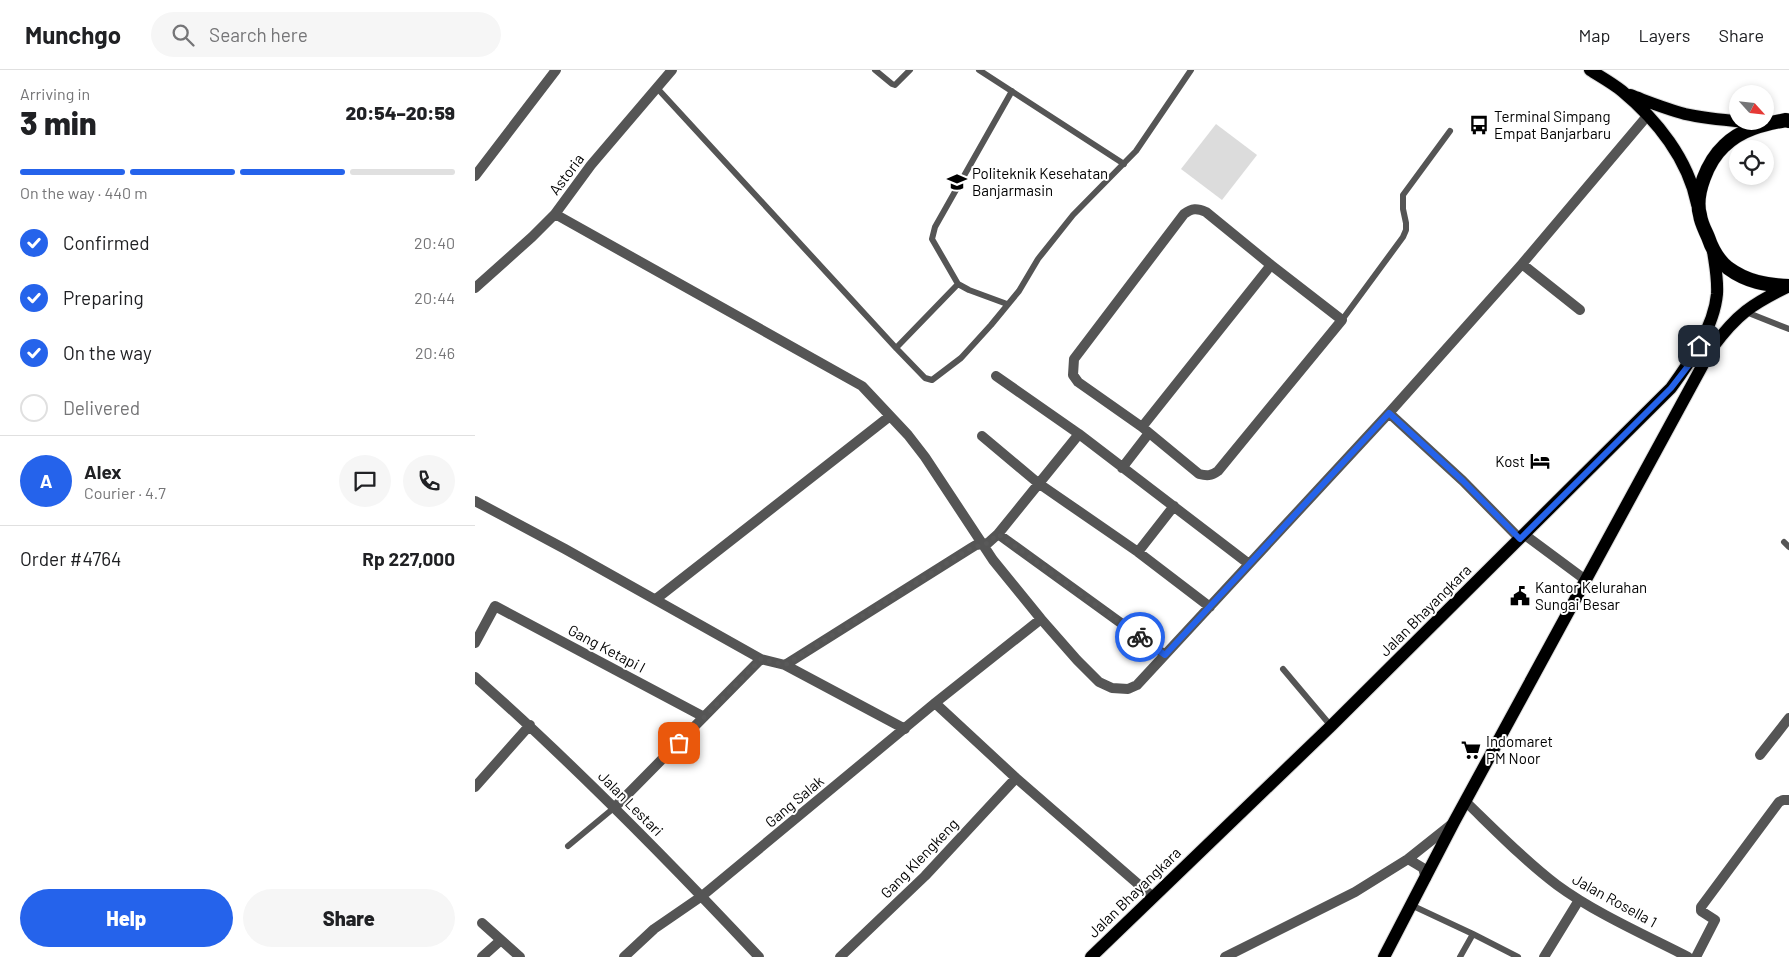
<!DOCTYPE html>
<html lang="en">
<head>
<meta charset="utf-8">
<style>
  :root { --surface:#fff; --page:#f6f6f6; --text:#202124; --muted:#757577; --line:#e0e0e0; --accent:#2563eb }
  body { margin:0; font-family:Barlow,sans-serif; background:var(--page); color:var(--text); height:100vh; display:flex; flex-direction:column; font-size:19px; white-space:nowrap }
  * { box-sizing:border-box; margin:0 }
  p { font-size:16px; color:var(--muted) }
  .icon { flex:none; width:28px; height:28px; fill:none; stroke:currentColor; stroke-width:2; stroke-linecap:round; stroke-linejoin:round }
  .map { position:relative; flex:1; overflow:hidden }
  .drawer { display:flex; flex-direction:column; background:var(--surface); width:475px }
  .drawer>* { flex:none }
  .needle { width:32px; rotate:117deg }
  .fabs { position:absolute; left:1254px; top:15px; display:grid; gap:10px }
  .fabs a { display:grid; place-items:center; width:45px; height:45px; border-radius:50%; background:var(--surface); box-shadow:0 2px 8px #0003; font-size:25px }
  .pin { position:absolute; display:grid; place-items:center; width:42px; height:42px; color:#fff; margin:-21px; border-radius:10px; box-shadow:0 2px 8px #0006 }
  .courier { position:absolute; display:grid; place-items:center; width:50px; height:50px; margin:-25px; border:4px solid #2563eb; border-radius:50%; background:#fff; color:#222; box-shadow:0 1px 6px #0007 }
  .head em { font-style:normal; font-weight:800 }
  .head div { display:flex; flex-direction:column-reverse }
  .head { display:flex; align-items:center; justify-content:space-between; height:85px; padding:0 20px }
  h1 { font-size:32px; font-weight:800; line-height:38px }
  .bar { display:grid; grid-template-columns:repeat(4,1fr); gap:8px 5px; align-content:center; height:60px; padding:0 20px }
  .bar i { height:6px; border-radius:4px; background:var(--line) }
  .bar .selected { background:var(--accent) }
  .bar p { grid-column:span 4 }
  .line { display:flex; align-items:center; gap:12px; padding:0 20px; border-top:1px solid var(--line) }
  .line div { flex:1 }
  .round { display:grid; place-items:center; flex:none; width:52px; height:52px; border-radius:26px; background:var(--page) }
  ol { padding:0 20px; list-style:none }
  li { display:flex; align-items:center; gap:15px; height:55px }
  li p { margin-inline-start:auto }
  li .icon { padding:5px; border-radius:50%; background:var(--accent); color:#fff; stroke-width:4 }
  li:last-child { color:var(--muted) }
  li i { width:28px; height:28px; border:2px solid var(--line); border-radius:50% }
  .button { display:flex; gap:10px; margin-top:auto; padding:10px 20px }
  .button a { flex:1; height:58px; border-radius:30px; background:var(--accent); color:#fff; font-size:20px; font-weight:800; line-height:58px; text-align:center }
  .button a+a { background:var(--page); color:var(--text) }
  header { display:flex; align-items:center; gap:30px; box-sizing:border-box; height:70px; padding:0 25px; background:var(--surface); border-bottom:1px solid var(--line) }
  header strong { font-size:24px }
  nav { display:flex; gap:28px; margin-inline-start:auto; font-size:18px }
  .search { width:350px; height:45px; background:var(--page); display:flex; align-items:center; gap:12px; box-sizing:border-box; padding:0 18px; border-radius:28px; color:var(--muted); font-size:19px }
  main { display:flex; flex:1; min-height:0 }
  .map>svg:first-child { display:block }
  .green { fill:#dcdcdc }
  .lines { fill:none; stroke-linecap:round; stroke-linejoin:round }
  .primary-casing { stroke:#dbdbdb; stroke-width:14 }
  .trunk-casing { stroke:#dbdbdb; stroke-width:15 }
  .service { stroke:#555; stroke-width:6 }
  .minor { stroke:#555; stroke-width:10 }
  .tertiary { stroke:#555; stroke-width:10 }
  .primary { stroke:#000; stroke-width:12 }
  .trunk { stroke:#000; stroke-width:14 }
  .done { stroke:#595959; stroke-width:5; stroke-dasharray:0 9 }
  .route { stroke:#2563eb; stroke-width:6 }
  .labels { text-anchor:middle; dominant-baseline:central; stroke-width:4; stroke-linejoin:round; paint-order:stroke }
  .poi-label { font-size:15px; fill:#000; stroke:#fff; text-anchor:start }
  .street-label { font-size:15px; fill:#000; stroke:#fff }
</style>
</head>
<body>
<header>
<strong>Munchgo</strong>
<div class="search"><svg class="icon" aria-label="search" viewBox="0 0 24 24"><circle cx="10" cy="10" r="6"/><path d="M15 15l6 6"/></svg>Search here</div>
<nav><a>Map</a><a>Layers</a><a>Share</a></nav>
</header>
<main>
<section class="drawer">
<div class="head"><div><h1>3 min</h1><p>Arriving in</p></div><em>20:54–20:59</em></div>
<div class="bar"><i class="selected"></i><i class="selected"></i><i class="selected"></i><i></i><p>On the way · 440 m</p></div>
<ol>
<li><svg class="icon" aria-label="check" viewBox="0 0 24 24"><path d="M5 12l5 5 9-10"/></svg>Confirmed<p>20:40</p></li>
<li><svg class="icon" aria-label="check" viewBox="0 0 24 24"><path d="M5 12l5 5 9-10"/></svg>Preparing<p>20:44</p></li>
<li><svg class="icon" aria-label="check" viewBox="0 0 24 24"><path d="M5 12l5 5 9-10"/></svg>On the way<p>20:46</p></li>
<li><i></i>Delivered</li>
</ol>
<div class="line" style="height:90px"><b class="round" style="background:var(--accent);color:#fff">A</b><div><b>Alex</b><p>Courier · 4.7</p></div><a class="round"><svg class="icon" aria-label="chat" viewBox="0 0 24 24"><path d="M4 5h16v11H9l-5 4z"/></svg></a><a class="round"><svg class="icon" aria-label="phone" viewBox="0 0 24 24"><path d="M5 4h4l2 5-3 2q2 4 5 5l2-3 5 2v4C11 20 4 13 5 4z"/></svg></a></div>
<div class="line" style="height:65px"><div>Order #4764</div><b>Rp 227,000</b></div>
<div class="button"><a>Help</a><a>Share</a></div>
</section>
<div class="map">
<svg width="1314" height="887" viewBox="0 0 1314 887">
  <rect width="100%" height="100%" fill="#fff"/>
  <path class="green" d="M741 54 782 85 747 130 706 99Z"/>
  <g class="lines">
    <defs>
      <path id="primary" d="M1115 0C1126 7 1137 13 1147 21 1182 50 1213 89 1222 134
        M1155 25C1174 32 1191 39 1210 44 1237 50 1264 51 1291 54
        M616 887 856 656 1196 318C1215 292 1239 257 1242 224 1243 209 1240 195 1238 181
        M909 887 979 752 1237 278C1262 244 1277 234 1314 216"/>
      <path id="trunk" d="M1314 51 1311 50C1289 54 1266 59 1249 76 1233 91 1219 124 1225 145 1226 153 1230 160 1233 167 1237 179 1243 190 1253 198 1272 212 1291 215 1314 216"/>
    </defs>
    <use href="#primary" class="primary-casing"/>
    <use href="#trunk" class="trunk-casing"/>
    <path class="service" d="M400 0 417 14 420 15 435 0
      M504 0 649 94
      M182 18 421 278 450 308 457 310 486 288 516 255 544 221 563 189 598 145 661 81 716 0
      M532 234 494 220 483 214 457 169 460 157 537 21
      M1271 242 1314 259
      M867 250 928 167 931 160V153L928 139V125L975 61
      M421 278 483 214
      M1309 472 1314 477
      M808 599 856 656
      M93 776 140 737
      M936 835 998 864 1043 887
      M985 887 998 864"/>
    <path class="minor" d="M0 106 81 0
      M80 144 387 316 433 365 450 387 518 490 566 549 602 590 624 612 637 618 653 619 662 615 914 343 1047 194 1173 45
      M1047 194 1105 240
      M796 195 867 250 743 401C736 406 732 406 724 404L667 357Z
      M0 218 57 167 80 144 116 95 197 0
      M521 306 604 364 774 494
      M914 343 988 411 1045 469
      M667 357 603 312 598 305 599 289 709 144C717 138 722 138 731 142L796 195
      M507 366 563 413 663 482 735 537
      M647 398 674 363
      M0 431 90 479 286 589 310 595 430 659
      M523 464 690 585
      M1050 465 1112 511
      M663 482 699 436
      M181 529 415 346
      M0 573 20 536 229 647
      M310 595 496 478 501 475 513 473 523 464 604 364
      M0 607C100 695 193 790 284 887
      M460 633 541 708 678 827
      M1285 685 1314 648
      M0 717 55 655
      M991 732C1020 760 1049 790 1082 815 1120 843 1170 865 1213 887
      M140 737 286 589
      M7 853 45 887
      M7 887 26 870
      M149 887 179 859 227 826 460 633 566 549
      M365 887 450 806 541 708
      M1069 887 1104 830
      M1221 887 1240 850 1226 841V837L1304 732 1308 730H1314"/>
    <path class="tertiary" d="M933 789 948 798 951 808
      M750 887 880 822 933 789 977 754"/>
    <use href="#primary" class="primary"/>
    <use href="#trunk" class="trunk"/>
  </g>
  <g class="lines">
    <path class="done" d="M204 673 286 589 310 595 496 478 513 473 523 464 665 567"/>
    <path class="route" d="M665 567 690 585 914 343 988 411 1045 469 1196 318 1213 296 1224 276"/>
  </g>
  <defs>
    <symbol id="bus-bare" viewBox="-9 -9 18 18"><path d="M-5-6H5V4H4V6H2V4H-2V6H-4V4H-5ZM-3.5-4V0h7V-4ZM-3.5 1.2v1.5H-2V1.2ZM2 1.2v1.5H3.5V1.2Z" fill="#000" stroke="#fff" stroke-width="2.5" paint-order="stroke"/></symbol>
    <symbol id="university-bare" viewBox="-9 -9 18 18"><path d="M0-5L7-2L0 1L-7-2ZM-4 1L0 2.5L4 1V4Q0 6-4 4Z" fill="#000" stroke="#fff" stroke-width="2.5" paint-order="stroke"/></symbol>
    <symbol id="hotel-bare" viewBox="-9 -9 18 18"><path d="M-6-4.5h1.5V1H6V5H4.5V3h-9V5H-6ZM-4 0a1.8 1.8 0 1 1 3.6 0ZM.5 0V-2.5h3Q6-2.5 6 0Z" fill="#000" stroke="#fff" stroke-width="2.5" paint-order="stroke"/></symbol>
    <symbol id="civic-bare" viewBox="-9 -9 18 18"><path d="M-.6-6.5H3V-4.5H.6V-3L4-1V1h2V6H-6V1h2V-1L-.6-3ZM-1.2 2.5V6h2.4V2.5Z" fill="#000" stroke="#fff" stroke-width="2.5" paint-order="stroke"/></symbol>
    <symbol id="supermarket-bare" viewBox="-9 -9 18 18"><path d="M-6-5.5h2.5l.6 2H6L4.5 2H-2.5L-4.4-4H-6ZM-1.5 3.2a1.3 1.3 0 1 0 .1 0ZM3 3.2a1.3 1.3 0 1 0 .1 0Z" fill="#000" stroke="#fff" stroke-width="2.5" paint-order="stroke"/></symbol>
  </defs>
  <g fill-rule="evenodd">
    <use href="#bus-bare" x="990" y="41" width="28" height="28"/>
    <use href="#university-bare" x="468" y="98" width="28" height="28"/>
    <use href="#hotel-bare" x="1051" y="377" width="28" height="28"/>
    <use href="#civic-bare" x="1031" y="512" width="28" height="28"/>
    <use href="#supermarket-bare" x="982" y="666" width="28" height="28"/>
  </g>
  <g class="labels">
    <g class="poi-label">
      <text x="1019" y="46">Terminal Simpang<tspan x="1019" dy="17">Empat Banjarbaru</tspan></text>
      <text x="497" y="103">Politeknik Kesehatan<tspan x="497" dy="17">Banjarmasin</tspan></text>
      <text x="1050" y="391" text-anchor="end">Kost</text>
      <text x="1060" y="517">Kantor Kelurahan<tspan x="1060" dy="17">Sungai Besar</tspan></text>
      <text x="1011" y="671">Indomaret<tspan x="1011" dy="17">PM Noor</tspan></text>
    </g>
    <g class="street-label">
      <text transform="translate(91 104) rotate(-53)">Astoria</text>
      <text transform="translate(950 540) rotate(-45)">Jalan Bhayangkara</text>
      <text transform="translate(132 578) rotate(28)">Gang Ketapi I</text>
      <text transform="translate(319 731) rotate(-40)">Gang Salak</text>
      <text transform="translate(156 733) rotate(45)">Jalan Lestari</text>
      <text transform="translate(444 788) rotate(-46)">Gang Klengkeng</text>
      <text transform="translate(659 822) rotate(-44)">Jalan Bhayangkara</text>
      <text transform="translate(1140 830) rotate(29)">Jalan Rosella 1</text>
    </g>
  </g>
</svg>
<div class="fabs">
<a><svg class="needle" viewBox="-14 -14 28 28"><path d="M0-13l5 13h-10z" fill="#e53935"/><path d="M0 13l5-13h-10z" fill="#757577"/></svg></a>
<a><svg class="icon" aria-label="locate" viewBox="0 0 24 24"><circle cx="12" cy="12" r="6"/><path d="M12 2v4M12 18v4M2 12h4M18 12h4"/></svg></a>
</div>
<div class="pin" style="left:204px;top:673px;background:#ea580c"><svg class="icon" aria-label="bag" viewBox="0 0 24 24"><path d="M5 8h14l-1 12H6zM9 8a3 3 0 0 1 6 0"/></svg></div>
<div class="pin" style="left:1224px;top:276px;background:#1f2937"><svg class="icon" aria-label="home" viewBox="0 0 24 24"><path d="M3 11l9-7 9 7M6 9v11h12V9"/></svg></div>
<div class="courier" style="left:665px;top:567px"><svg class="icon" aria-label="bike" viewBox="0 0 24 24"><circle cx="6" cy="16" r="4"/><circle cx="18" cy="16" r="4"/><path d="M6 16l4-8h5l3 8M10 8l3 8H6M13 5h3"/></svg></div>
</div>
</main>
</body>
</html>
